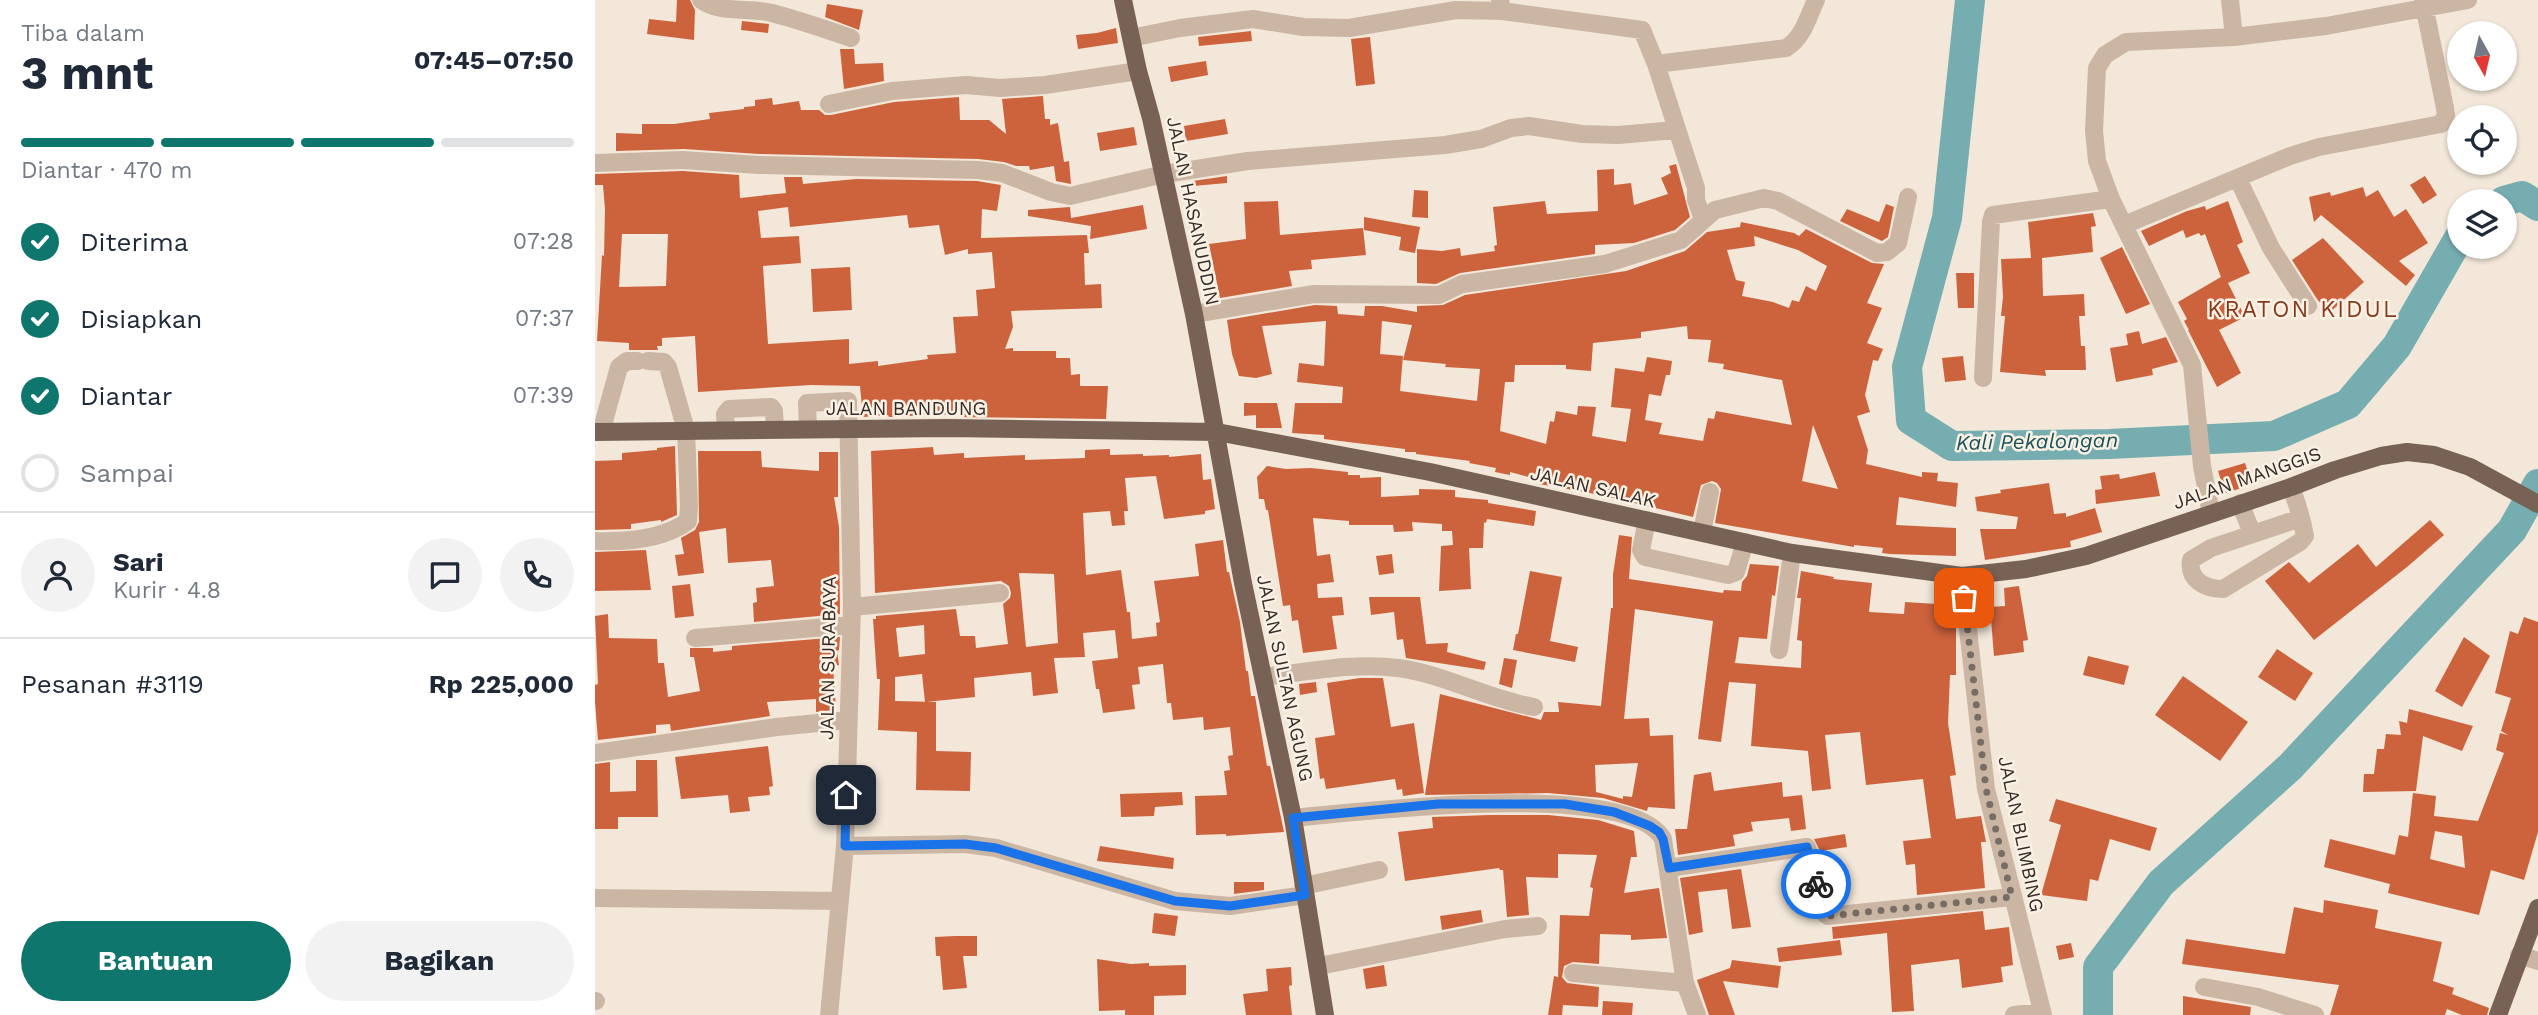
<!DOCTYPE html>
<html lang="id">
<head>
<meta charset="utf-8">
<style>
  :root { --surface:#fff; --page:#f2f2f3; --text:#1f2937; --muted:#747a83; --line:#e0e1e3; --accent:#0f766e }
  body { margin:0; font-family:"Work Sans",sans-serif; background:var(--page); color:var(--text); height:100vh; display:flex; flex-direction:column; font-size:26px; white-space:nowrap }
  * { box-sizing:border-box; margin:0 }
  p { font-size:23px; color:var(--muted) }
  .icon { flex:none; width:38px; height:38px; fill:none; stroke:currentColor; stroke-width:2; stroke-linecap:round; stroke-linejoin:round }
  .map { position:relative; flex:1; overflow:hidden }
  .sheet { display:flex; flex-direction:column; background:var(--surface); width:595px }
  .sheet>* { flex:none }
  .needle { width:46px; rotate:172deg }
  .buttons { position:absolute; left:1852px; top:21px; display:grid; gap:14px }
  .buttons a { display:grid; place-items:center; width:70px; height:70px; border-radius:50%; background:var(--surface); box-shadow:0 2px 5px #0004; font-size:35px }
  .pin { position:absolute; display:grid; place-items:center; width:60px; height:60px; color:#fff; margin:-30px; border-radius:14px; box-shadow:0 4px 10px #0006 }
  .courier { position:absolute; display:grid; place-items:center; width:70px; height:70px; margin:-35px; border:5px solid #1a73e8; border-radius:50%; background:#fff; color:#222; box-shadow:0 2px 9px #0007 }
  .head em { font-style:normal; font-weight:700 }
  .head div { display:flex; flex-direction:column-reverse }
  .head { display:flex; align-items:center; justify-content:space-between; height:119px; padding:0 21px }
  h1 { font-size:46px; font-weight:700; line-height:52px }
  .bar { display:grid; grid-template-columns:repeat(4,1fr); gap:10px 7px; align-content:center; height:84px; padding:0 21px }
  .bar i { height:9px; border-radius:5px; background:var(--line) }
  .bar .selected { background:var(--accent) }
  .bar p { grid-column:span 4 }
  .line { display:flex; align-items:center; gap:18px; padding:0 21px; border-top:2px solid var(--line) }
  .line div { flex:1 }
  .round { display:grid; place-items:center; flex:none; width:74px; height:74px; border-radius:37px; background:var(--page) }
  ol { padding:0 21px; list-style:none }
  li { display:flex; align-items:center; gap:21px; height:77px }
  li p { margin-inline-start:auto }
  li .icon { padding:7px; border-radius:50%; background:var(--accent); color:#fff; stroke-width:4 }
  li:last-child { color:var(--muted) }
  li i { width:38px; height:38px; border:4px solid var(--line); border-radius:50% }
  .cta { display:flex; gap:14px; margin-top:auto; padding:14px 21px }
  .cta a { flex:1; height:80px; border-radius:42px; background:var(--accent); color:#fff; font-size:28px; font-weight:700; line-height:80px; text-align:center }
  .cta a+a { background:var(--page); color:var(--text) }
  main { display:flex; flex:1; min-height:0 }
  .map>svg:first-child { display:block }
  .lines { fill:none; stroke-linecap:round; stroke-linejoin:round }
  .river { stroke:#76adb1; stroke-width:30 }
  .building { fill:#cc633d; fill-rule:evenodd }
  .minor { stroke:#cbb6a4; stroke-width:18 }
  .major { stroke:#786256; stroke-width:18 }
  .done { stroke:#786d64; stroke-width:7; stroke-dasharray:0 12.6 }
  .route { stroke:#1a73e8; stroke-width:9 }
  .labels { text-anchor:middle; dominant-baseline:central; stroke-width:5; stroke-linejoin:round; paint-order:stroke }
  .street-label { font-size:19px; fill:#362b26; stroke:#faf1e5 }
  .water-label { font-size:21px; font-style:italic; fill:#1a5359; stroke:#faf1e5 }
  .quarter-label { font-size:23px; letter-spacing:2px; fill:#88381b; stroke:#faf1e5 }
</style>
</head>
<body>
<main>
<section class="sheet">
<div class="head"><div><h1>3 mnt</h1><p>Tiba dalam</p></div><em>07:45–07:50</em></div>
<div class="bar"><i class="selected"></i><i class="selected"></i><i class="selected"></i><i></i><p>Diantar · 470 m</p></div>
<ol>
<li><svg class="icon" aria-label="check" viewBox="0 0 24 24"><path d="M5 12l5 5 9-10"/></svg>Diterima<p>07:28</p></li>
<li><svg class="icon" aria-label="check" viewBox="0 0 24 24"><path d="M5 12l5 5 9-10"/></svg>Disiapkan<p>07:37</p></li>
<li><svg class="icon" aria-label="check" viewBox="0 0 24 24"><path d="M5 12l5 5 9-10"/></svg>Diantar<p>07:39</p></li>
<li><i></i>Sampai</li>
</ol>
<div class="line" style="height:126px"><a class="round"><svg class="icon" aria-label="person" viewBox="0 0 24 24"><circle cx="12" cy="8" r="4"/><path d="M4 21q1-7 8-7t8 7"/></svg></a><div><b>Sari</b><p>Kurir · 4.8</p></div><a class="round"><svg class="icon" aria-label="chat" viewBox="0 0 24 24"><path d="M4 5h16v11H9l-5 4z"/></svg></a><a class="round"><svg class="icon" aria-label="phone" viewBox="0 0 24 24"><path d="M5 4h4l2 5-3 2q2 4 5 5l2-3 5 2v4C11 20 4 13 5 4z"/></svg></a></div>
<div class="line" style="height:91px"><div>Pesanan #3119</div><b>Rp 225,000</b></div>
<div class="cta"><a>Bantuan</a><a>Bagikan</a></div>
</section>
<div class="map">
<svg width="1943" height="1015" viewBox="0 0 1943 1015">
  <rect width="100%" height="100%" fill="#f2e7d8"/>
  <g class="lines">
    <path class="river" d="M1375 0 1352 218 1312 367 1316 420 1357 446 1514 444 1679 436 1753 404 1802 346 1864 238
      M1909 201 1927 196 1943 206
      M1503 1015V967L1566 883 1695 767 1917 530 1943 484"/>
  </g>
  <path class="building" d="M82 0H95L100 10 99 40 52 34 54 19 81 22Z
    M232 4 268 10 264 30 230 17Z
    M147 21 174 24 173 33 146 30Z
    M521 28 523 43 483 49 481 35 502 33Z
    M656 31 657 41 604 46 603 37Z
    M775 37 780 84 761 86 756 39Z
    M245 49H259L260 64 288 63 289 81 249 89Z
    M611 61 613 75 576 82 573 67Z
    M448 96 450 119H455V125L463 123 469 162 474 161 476 184 461 181 459 166 435 170 434 166H421L409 162 383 159 164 154 89 149 21 151V133L47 134V124H79L115 119 114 113 149 109V107L160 106V100L177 98 178 105 204 101 206 110H224L230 115H236L299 102 364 97 365 120H394L411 134 407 99Z
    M630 119 633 134 591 141 589 126Z
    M539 127 542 145 505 151 502 133Z
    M1081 164 1095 217 1080 230 1039 243 1000 245V254L865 273 841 284 822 283V249L847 251 865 248 866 256 900 251 899 246 902 245 898 207 950 201 952 214 1003 211 1002 170 1019 169V185L1036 183 1039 205 1073 194 1066 178 1076 173 1074 166Z
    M88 171 144 175 145 198 191 193 189 177H207L208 184 261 179 382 181 406 185 402 211 387 209 386 238 492 235 494 253H489L490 285 506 284 507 308 416 311 418 327 410 349 418 348V351H461V358H475L476 375 485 374V386H513L511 419 364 417V414L339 415V413L307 417H294L293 415 268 417 265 386 216 385 103 392 100 336 67 338V346H62L63 350H34V343L2 341 7 255 9 256 10 209 8 185H0V174ZM193 207 195 227 312 215 314 228 344 225 350 255 373 249V254L397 252 400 288 381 290 383 316 358 317 361 353 332 355 333 359 283 366V361L254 364V339L173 344 168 266 206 263 204 236 166 238 163 211ZM27 234H73L71 286 24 287Z
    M632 176V183L598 186V181Z
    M1830 176 1842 195 1828 204 1815 185Z
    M1768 187 1771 197 1783 190 1799 217 1811 209 1833 243 1804 261 1820 275 1811 286 1726 215 1719 222 1714 197 1735 192 1736 196Z
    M819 190 833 191V218L817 217Z
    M683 201 685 235 768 228 771 255 716 260 717 269 694 271 697 286 625 298 614 244 651 239 649 202Z
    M1633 201 1648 242 1642 245 1655 273 1633 283 1650 317 1624 330 1646 373 1622 387 1593 330H1594L1589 321 1592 319 1583 302 1626 277 1610 234 1606 236 1604 233 1591 238 1588 230 1554 246 1546 231 1592 211 1610 206 1611 210Z
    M1291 204 1299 207 1293 237 1287 241 1245 221 1252 209 1284 222Z
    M548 205 552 229 495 239 496 226 433 216V210L475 207 476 218Z
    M1498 213 1501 226 1496 227 1498 252 1447 258 1448 296 1489 294 1490 316H1484L1486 346H1490L1491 370H1450L1451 376 1405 372 1410 316H1406L1408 297 1406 259 1436 258 1433 222Z
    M769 217 825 227 820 253 804 250 806 237 769 230Z
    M1146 222 1199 233 1204 236 1211 229 1277 263 1289 264 1272 303 1287 308 1272 343 1288 349 1283 361 1278 360 1270 395 1275 412 1262 416 1273 450 1271 464 1327 477V472L1343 473 1342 481 1363 483 1361 507 1304 497 1301 525 1361 528V556L1295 554 1287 553 1288 548 1259 545V547L1120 523 1126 489 1122 483 1117 481 1106 485 1098 517 1006 495 944 484 945 480 915 472V475L900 472 901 468 874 463 875 461 821 454V452H810V449L729 439V435L697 433 700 403H747L748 387 702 382 704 363 729 366 731 321 667 326 677 374 661 378 644 376 637 354 632 320 720 305 742 306 743 314 769 316 770 306H787L822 312V306L848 305 870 295 1031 271 1090 251 1112 232 1145 227ZM1159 236 1203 250 1232 266 1221 291 1211 286 1204 302 1197 300 1194 308 1178 302 1147 296 1150 282 1141 280 1132 250 1160 246ZM787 321 817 325 808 360 851 364 850 367 885 369 882 401 805 391 808 356 785 354ZM1092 326 1093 339 1116 340 1113 362 1129 364 1128 369 1187 380 1197 425 1121 411 1119 419 1113 418 1108 441 1064 434 1067 423 1050 420 1054 394 1066 396 1071 375H1075L1077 361 1052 357 1049 372 1020 368 1016 407 1036 409 1031 442 997 436 1001 407 983 406 982 415 961 411 959 422 955 421 951 444 905 431 910 382H919L920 365H971V369L996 371 998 343 1046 338V332ZM1218 425 1243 489 1207 481Z
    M1728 238 1769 282 1734 313 1722 299 1697 260Z
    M1527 247 1555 304 1531 314 1505 258Z
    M255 267 257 310 218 312 216 269Z
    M1361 273H1379V308H1363Z
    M1544 331 1547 344 1571 337 1583 362 1557 369 1558 375 1521 382 1515 348 1533 345 1531 334Z
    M1368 356 1371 380 1350 382 1347 358Z
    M649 403H682L687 428H661V415L649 416Z
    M80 446 82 515 66 522V520L36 524V529L0 530V461L27 460V453L62 450V448Z
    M338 447 339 455 369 453V458L430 455V460L490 458V450L515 449V455L548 454V456L574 455V457L606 454 608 480 616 479 620 509 610 511V514L569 519 561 476 530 478 533 511H529L530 525 517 526 515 511 488 513 491 575 526 570 532 612H535L537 639 562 636 561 623 565 622 559 581 604 576 600 544 628 540 632 572H634L645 622 651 671H653L656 696H660L672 766H675L689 832 631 836V834L601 835 600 796 632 795 629 771 635 770 633 756 638 755 635 727 609 730 608 717 578 720 576 703H572L568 664 543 667 545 684 537 685 540 709 508 713 504 689H501L497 661 523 658 520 630 488 633 490 657 459 658 463 693 438 696 436 672 379 678 380 697 330 702 327 674 300 677V701L341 702V751L376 752 375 791 321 790 322 732 283 730 285 679H282L278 619H281V616L361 609 365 636H380L381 648 413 644 408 604 415 598 416 593 414 586 406 581 280 593 276 451ZM424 573 459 574 463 643 431 647ZM329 625 330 654 304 657 301 628Z
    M103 451H166L167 467 224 471V452H243V497H239L244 527 245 614 159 622 158 603 162 602 161 588 179 586 176 560 133 563 131 528 104 532 109 573 83 576 80 555 89 554 86 538 100 530 104 522Z
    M1650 463 1657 485 1630 493 1623 471Z
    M672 466 691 469 716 468 753 472V475H765V478L786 477V497L824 495V489L860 490V497L893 500V503L941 511 939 526 892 519 891 523 889 522 888 548H874L876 589 844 591 846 546 858 545 857 531H847V524L817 522 818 531 799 532 798 525H754V521L718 518 722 556 735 554 739 582 722 584 723 598 747 597 749 615 737 616 742 649 708 653 703 620 697 621 695 605 688 606 673 510H671L669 499H664L662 477Z
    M1560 472 1565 496 1501 504 1500 490 1507 489 1505 476 1524 474 1525 479Z
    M1454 483 1459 514 1471 513V517L1500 508 1507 532 1475 541 1476 547 1390 560 1385 529H1421L1423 517 1382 511 1380 497 1406 493 1405 490Z
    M1835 520 1849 535 1812 567 1719 640 1670 581 1694 562 1714 583 1763 544 1781 567Z
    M1024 535 1037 537 1034 579 1128 593 1129 590 1146 591 1147 582 1152 576 1155 564 1184 566 1180 596 1177 595 1172 639 1144 637 1140 663 1206 668 1207 641 1202 640 1206 598H1202L1206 571 1239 577 1238 579 1277 583 1274 612 1309 614 1310 602 1357 605 1356 621 1361 622V675H1355L1353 723 1361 775 1355 776 1361 819 1386 816 1391 842H1386L1390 888 1322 895 1320 864 1311 865 1308 841 1336 838 1328 779 1271 785 1265 732 1230 735 1236 789 1217 791 1213 751 1156 746 1161 684 1134 682 1126 742 1103 739 1118 621 1040 609 1029 719 1054 718 1055 736 1078 735 1080 809 1053 807 1052 811 1008 798 953 793 830 795 845 694 946 720 949 712H964L963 702 1006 706 1016 608H1018V574ZM1043 763 1037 797 1028 796V799L1001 792 1000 765Z
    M51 550 56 590 0 591V552Z
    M797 554 799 573 784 575 781 556Z
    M935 571 967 577 955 641 983 647 980 662 918 650 921 634H923Z
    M95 584 99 616 80 618 77 586Z
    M1424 586 1433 640 1428 641 1429 652 1399 656 1395 607 1410 606 1409 588Z
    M774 597H825L831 644 853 643 852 652 891 662 889 670 811 658 808 639 802 640 799 612 776 615Z
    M13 614 14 638 62 639 63 663H69L73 697 105 691 99 657H95V648H118V652L137 650V646L245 637 244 650 242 651 244 665 238 666 241 710 221 712V699L172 702 175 716 76 731 75 724 61 725V733L3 740 0 702V685L3 684 0 616Z
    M1929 617 1943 622V832L1929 880 1896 870 1884 915 1793 893 1795 884 1729 867 1735 839 1800 855 1804 835 1813 837 1818 793 1841 796 1839 816 1883 821 1909 753 1901 750 1905 733 1913 735 1906 731 1916 698 1900 693 1915 631 1923 634ZM1840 831 1867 836 1870 868 1835 859Z
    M1869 637 1895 656 1867 707 1840 691Z
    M1682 649 1718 673 1700 701 1663 677Z
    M1493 656 1534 666 1529 685 1488 675Z
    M909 658 922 660 917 688 904 684Z
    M1588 676 1653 722 1625 761 1560 715Z
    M765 678H788L796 727 819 723 829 793 808 796 807 789 802 790 800 779 731 789 729 778 725 779 720 738 740 735 732 683Z
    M721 682 722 692 705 695 704 684Z
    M1814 709 1878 726 1867 751 1828 736 1821 791 1768 792 1769 774H1779L1782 749H1789L1791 734 1806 735 1804 721 1812 723Z
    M173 746 178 786 174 787 175 795 153 797 155 811 135 813 133 795 86 799 80 757Z
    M41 760H62L63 817H23V829H0V764L15 762V792L41 791Z
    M1116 772 1119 791 1187 782 1188 797 1207 795 1211 829 1196 831 1194 818 1156 822 1158 831 1138 835 1140 846 1083 855 1080 829H1092L1099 775Z
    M587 792 588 805 560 807 559 816 526 817 525 794Z
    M1461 799 1562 828 1555 851 1515 839 1503 881 1495 879 1492 901 1446 895 1466 825 1454 821Z
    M895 815H953L1003 820 1039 831 1042 857H1036L1029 893 1064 888 1072 938 1036 940V935L1005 934 1004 964 978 962 969 966 967 977 972 983 1004 987 1003 1007 968 1005 967 1015H953L959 976 963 977 965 915 994 916 998 888 995 887 1002 855 963 854V878L931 877 934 915 912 917 908 870H905L904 868 810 881 803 832 838 828 837 817Z
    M1250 834 1252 847 1225 851 1219 839Z
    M505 846 579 858 578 869 502 861Z
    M1146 869 1156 927 1137 929 1132 889 1103 892 1108 932 1094 935 1085 878Z
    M639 882H669V890L639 894Z
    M1729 900 1783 910 1780 928 1847 942 1838 981 1859 988 1857 994 1894 1008 1892 1015H1867L1852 1009 1850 1015H1735L1744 985 1587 964 1591 939 1690 954 1699 907 1728 913Z
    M886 910 888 922 847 930 845 916Z
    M1388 911 1390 930 1414 927 1418 965 1406 967 1408 982 1367 988 1364 959 1316 965 1319 1011 1297 1012 1292 933 1238 939 1237 927Z
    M559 913 583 916 580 936 557 933Z
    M360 936H382V956H368L372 988 348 990 345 956H341L340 937Z
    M1245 940 1247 955 1184 962 1182 948Z
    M1476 943 1479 957 1464 960 1461 946Z
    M502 959 536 964 554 963V966L591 965V995L559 996V1015H530V1010L504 1011Z
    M1137 960 1186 966 1183 988 1128 981 1140 1015H1114L1102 980 1135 968Z
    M789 965 792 986 771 989 768 969Z
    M696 967 697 985 694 986 697 1015H651L648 994 673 991 671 969Z
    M1588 996 1656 1007 1655 1015H1588Z
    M1008 1001 1038 1003 1037 1015H1007Z"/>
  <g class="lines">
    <path class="minor" d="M106 0C124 14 155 7 177 13 204 20 230 29 256 38
      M905 0 907 11 1047 30 1061 64 1101 188V200L1108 219
      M1635 0 1639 37
      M536 38 585 28 658 19 708 27 754 28 861 10 907 11
      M1061 64 1191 48C1208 38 1213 17 1221 0
      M234 104 297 91 371 85 405 88 450 85 543 71
      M0 163 88 160 164 165 383 170 407 173 456 192 475 196 569 174 653 161 850 145 886 139 916 128 934 126 987 134 1023 135 1081 130
      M1643 179 1676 248 1713 306
      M1529 225 1695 156 1724 147 1846 124 1851 115 1850 108 1828 0
      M599 314 719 294 844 295 867 284 1010 264 1086 240 1120 210 1169 198 1183 201 1282 253 1292 252 1303 243 1313 197
      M1388 378 1396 222 1398 215 1516 199
      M213 428 212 403 253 401 257 607 250 846 234 1015
      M131 430 130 414 134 409 176 407 179 411 180 429
      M6 432 24 367 32 361H43
      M1696 487C1702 503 1707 519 1710 536L1705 542 1628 589C1610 589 1593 580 1596 560L1616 548 1706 518
      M1645 503 1657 533
      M1616 513 1607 466 1597 365 1516 199 1502 161 1499 131 1502 68 1510 55 1531 42 1639 37 1731 26 1873 0
      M1052 520 1046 550 1050 557 1133 575 1141 572 1150 542
      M1107 532 1115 492
      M0 541C30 542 68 540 93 521L94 506 91 430 73 367 69 362 53 361
      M1367 576 1391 789 1448 1015
      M257 607 405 593
      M100 638 256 625
      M1184 650 1197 553
      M668 677C712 672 759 662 803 668 850 674 892 699 939 707
      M0 753 182 727 253 720
      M698 818C763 812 1034 778 1068 839L1090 983 1102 1015
      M250 846 370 844 401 848 580 901 635 906 710 895
      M1074 868 1212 847 1230 914 1233 916 1417 897
      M708 886 784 870
      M0 898 245 901
      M1924 955 1943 961
      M724 966 910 929 943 926
      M978 973 1090 983
      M1609 987 1663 997 1720 1015
      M0 1001H1
      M1419 1015 1447 1012"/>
    <path class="major" d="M528 0 543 71 556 118 599 314 648 583 698 818 730 1015
      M0 432 352 428 622 432 835 472 1197 553 1367 576 1431 569 1491 556 1696 487 1740 470 1786 456 1812 452 1839 455 1875 467 1943 504
      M1903 1015 1943 908"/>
  </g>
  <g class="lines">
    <path class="done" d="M1221 884 1230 914 1233 916 1417 897 1391 789 1369 598"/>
    <path class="route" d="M251 795 250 846 370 844 401 848 580 901 635 906 710 895 698 818 843 804H970L1019 812 1055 826 1064 832 1068 839 1074 868 1212 847 1221 884"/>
  </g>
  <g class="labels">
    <g class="street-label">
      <text transform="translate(598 211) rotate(78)">JALAN HASANUDDIN</text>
      <text x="311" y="408">JALAN BANDUNG</text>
      <text transform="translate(1652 478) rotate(-19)">JALAN MANGGIS</text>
      <text transform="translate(998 487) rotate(13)">JALAN SALAK</text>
      <text transform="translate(233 658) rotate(-89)">JALAN SURABAYA</text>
      <text transform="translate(690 678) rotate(78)">JALAN SULTAN AGUNG</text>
      <text transform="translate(1426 834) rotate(78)">JALAN BLIMBING</text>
    </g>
    <g class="water-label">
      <text transform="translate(1442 441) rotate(-1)">Kali Pekalongan</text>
    </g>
    <g class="quarter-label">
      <text x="1708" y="309">KRATON KIDUL</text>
    </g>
  </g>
</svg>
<div class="buttons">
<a><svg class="needle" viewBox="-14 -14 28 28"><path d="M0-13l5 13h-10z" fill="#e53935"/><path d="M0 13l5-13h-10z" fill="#747a83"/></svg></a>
<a><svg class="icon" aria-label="locate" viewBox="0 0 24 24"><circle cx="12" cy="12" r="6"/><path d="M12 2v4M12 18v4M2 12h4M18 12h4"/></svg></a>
<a><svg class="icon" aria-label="layers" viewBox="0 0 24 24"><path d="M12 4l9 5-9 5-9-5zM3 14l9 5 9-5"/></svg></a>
</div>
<div class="pin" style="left:1369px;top:598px;background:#ea580c"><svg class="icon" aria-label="bag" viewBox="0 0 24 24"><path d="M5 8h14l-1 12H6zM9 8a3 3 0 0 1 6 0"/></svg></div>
<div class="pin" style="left:251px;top:795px;background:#1f2937"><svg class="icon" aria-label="home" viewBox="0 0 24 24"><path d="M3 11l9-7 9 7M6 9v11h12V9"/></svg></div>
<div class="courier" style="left:1221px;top:884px"><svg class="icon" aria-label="bike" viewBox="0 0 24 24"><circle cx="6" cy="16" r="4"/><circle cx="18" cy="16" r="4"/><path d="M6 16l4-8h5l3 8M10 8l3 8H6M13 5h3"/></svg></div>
</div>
</main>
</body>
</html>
